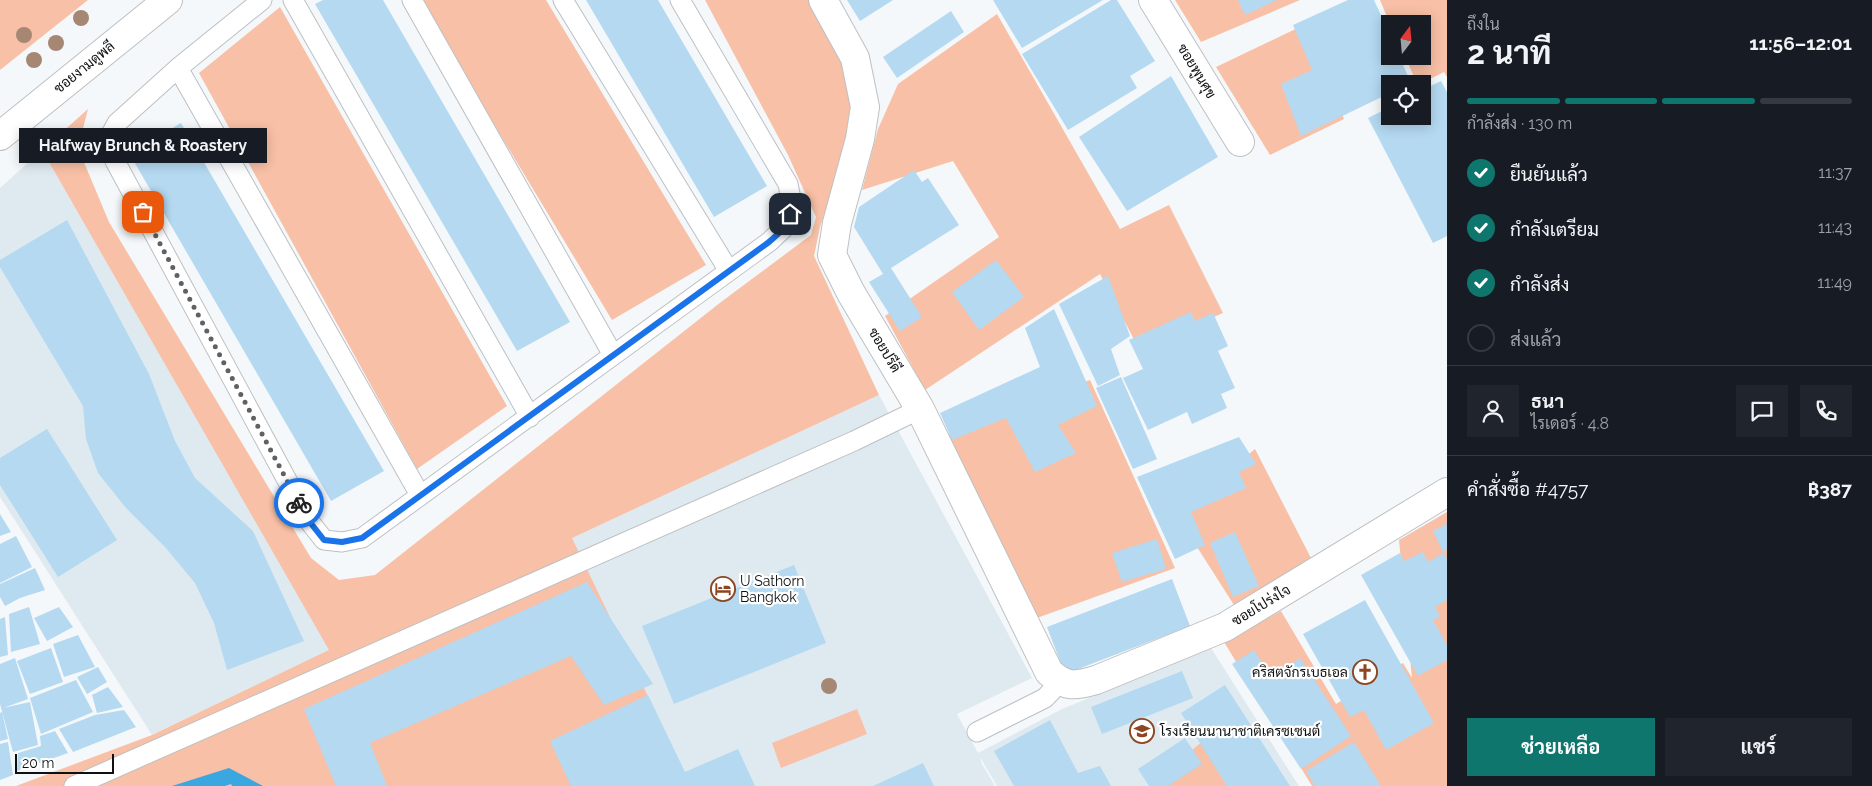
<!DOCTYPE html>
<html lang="th">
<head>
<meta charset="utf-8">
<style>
  :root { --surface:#171b24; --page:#20242c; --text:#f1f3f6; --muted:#9ea1a6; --line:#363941; --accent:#0f766e }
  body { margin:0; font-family:Raleway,Sarabun,sans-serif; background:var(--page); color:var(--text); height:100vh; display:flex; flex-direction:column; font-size:19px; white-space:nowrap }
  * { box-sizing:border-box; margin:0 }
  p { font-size:16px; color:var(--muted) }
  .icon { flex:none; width:28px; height:28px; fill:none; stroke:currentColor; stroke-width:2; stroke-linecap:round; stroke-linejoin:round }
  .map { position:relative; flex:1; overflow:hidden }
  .side { display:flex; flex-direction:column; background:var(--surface); width:425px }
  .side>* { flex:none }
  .needle { width:32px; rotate:16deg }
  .tools { position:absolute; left:1381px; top:15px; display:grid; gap:10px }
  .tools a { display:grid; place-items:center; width:50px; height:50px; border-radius:0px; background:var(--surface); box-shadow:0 2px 12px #0003; font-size:25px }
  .scale { position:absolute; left:15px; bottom:12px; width:99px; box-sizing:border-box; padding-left:5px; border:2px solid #0f1011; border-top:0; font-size:14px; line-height:18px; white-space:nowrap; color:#0f1011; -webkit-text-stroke:4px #fff; paint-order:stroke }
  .pin { position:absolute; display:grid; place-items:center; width:42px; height:42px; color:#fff; margin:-21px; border-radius:10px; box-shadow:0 2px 8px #0006 }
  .courier { position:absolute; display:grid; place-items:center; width:50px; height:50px; margin:-25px; border:4px solid #1a73e8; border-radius:50%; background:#fff; color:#222; box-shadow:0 1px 6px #0007 }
  .bubble { position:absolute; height:35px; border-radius:0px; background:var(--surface); box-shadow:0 2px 12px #0003; font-size:16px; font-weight:700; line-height:35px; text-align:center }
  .headline em { font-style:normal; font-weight:700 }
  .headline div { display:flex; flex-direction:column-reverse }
  .headline { display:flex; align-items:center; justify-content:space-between; height:85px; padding:0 20px }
  h1 { font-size:32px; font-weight:700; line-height:38px }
  .bar { display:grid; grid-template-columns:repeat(4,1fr); gap:8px 5px; align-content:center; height:60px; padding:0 20px }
  .bar i { height:6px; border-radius:4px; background:var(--line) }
  .bar .active { background:var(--accent) }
  .bar p { grid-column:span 4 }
  .line { display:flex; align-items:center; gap:12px; padding:0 20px; border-top:1px solid var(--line) }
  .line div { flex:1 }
  .round { display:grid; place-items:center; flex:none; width:52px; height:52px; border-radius:0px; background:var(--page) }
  ol { padding:0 20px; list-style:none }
  li { display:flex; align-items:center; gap:15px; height:55px }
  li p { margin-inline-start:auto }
  li .icon { padding:5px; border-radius:50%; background:var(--accent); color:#fff; stroke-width:4 }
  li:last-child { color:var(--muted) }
  li i { width:28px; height:28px; border:2px solid var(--line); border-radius:50% }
  .button { display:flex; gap:10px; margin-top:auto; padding:10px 20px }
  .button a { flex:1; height:58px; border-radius:0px; background:var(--accent); color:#fff; font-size:20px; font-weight:700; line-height:58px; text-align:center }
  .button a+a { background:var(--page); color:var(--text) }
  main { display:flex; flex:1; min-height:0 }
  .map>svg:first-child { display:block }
  .built { fill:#dfeaf0 }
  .green { fill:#f8c0a6 }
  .water { fill:#3ba7e0 }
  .building { fill:#b4d9f1 }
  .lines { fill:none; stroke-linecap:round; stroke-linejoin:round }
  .lane-casing { stroke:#bdc0c2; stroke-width:21 }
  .street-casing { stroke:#bdc0c2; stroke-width:30 }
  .secondary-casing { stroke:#bdc0c2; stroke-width:30 }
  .lane { stroke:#fff; stroke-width:19 }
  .street { stroke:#fff; stroke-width:28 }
  .secondary { stroke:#fff; stroke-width:28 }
  .tree { fill:#a58774 }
  .done { stroke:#606163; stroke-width:5; stroke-dasharray:0 9 }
  .route { stroke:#1a73e8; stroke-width:6 }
  .labels { text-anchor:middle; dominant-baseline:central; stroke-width:4.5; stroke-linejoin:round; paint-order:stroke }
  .street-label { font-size:14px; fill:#0f1011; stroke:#fff }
  .poi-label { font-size:14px; fill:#0f1011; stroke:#fff; text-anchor:start }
</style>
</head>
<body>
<main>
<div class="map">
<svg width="1447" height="786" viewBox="0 0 1447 786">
  <rect width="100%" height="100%" fill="#f5f8fa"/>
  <path class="built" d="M42 150 330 650 879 395 1032 678 957 714 978 753 1062 709 1211 648 1299 786H997L980 757 982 764 995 786H342L297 666 152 735 0 497V188Z"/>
  <path class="green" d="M0 0H88L0 70Z
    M419 0H546L706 265 612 320Z
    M705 0H809L845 66 856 118 820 227 814 256 879 395 572 538 691 786H16L152 735 329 650 42 150 88 109 78 148 109 222 311 558 339 580 375 575 721 302 811 235 816 217 788 155Z
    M1175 0H1300L1201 42Z
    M1380 0H1447V77L1444 72 1420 84H1417L1405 56H1422V24H1390Z
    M280 7 507 406 417 469 199 73Z
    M997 14 1120 229 1169 205 1223 313 1139 349 1100 274 925 390 885 316 999 237 953 161 862 190 878 129 898 84Z
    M1308 23 1344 119 1270 155 1216 67Z
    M1090 380 1175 568 1037 618 948 435Z
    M1255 449 1312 560 1234 605 1176 514Z
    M1447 512V786H1312L1224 642 1281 611 1336 704 1403 663 1412 678 1399 540Z
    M857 709 867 734 781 768 772 743Z
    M1210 735 1240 786H1154L1156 780Z"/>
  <path class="water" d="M229 768 263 786H232L231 784 225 786H172Z"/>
  <path class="building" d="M323 0H383L570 322 517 351 315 4Z
    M586 0H658L767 186 714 217Z
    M847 0H893L860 21Z
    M993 0H1103L1022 48Z
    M1111 0H1117L1155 61 1130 76 1137 88 1068 130 1022 54Z
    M1238 0H1277L1245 15Z
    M1348 0H1374L1390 35V56H1399L1411 83 1390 84V93L1301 136 1281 84 1312 70 1293 25Z
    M951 11 964 32 897 78 883 57Z
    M1171 76 1218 157 1127 211 1079 137Z
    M1441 81 1447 92V236L1433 243 1368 118 1390 107V116H1422V90Z
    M181 123 384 471 331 501 129 153Z
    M914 170 922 182 928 178 959 225 891 268 922 317 900 331 869 282 883 274 854 227 859 207Z
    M67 220 149 374 175 441 195 478 253 531 304 641 227 670 214 623 195 583 165 547 126 508 98 473 86 439 83 406 0 267V260Z
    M996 260 1024 297 979 330 952 292Z
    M1108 276 1130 336 1111 349 1120 375 1098 386 1059 304Z
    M1054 309 1097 406 1058 425 1076 453 1035 472 1006 418 952 440 940 413 1040 367 1025 328Z
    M1191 312 1195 321 1213 313 1228 346 1218 351 1235 388 1221 394 1227 408 1192 424 1187 412 1148 430 1123 378 1143 369 1129 340Z
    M1121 377 1157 459 1133 469 1096 388Z
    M47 429 117 540 58 577 0 485V458Z
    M1239 437 1256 464 1239 472 1246 488 1191 512 1205 545 1175 559 1137 477Z
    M0 514 11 532 0 536Z
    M1447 524V550L1443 552 1433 531Z
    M1235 532 1259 586 1233 597 1210 543Z
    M16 536 32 567 0 583V544Z
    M1157 539 1166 569 1122 582 1112 553Z
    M1423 552 1428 562 1444 553 1447 559V600L1435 607 1440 616 1433 620 1447 645V660L1418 676 1361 575 1400 553 1404 561Z
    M794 565 826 643 674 704 642 626Z
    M35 568 45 590 20 598 5 606 0 597V584Z
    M1172 579 1190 626 1065 674 1047 627Z
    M587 582 653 684 604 705 571 656 370 743 387 786H336L304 709Z
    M1365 600 1434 723 1386 750 1364 710 1350 717 1303 634Z
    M29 607 40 644 11 652 9 614Z
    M59 607 73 627 47 641 34 618Z
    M5 617 8 655 0 657V619Z
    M78 635 95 667 64 677 53 644Z
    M51 648 63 682 30 694 17 661Z
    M1254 650 1271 677 1300 658 1351 736 1301 769 1232 664Z
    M15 658 28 699 3 708 30 702 38 745 13 752 0 704V664Z
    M98 667 107 682 87 694 77 677Z
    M1182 671 1193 698 1102 734 1091 707Z
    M76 680 93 712 41 734 30 698Z
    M1225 685 1290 786H1227L1181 713Z
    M108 687 123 707 97 713 92 695Z
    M648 695 685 772 738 749 755 786H571L550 741Z
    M124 710 136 727 73 752 59 729 95 715Z
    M2 712 8 739 0 741V713Z
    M1050 720 1078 773 1100 766 1111 786H1014L994 751Z
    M55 731 68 753 17 771 18 753 41 746 40 736Z
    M1185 738 1202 764 1168 786H1149L1138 769Z
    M8 742 13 775 0 780V744Z
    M1354 742 1381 786H1315L1306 771Z
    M923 763 934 786H873Z"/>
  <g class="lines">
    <defs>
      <path id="lane" d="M262 0 178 68 117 123 110 136V148L115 161 309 521 324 540 342 542 362 538 769 242 787 225 792 204 788 184 680 0
        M293 0 530 417
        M412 0 613 355
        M563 0 729 271
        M178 68 420 495
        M977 732 1045 698 1060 682
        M74 786 854 441 920 409"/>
      <path id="street" d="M823 0 855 58 865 107 860 139 837 223 832 255 851 293 920 409 1049 672C1066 688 1075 686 1096 680L1225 627 1447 492
        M1153 0 1240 142"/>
      <path id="secondary" d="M0 136 168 0"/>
    </defs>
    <use href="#lane" class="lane-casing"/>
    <use href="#street" class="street-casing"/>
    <use href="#secondary" class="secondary-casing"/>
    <use href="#lane" class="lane"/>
    <use href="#street" class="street"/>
    <use href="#secondary" class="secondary"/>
  </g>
  <g class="tree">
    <circle cx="81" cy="18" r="8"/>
    <circle cx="24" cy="35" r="8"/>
    <circle cx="56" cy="43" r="8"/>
    <circle cx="34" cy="60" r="8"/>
    <circle cx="829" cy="686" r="8"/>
  </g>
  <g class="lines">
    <path class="done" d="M143 212 299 503"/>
    <path class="route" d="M299 503 309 521 324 540 342 542 362 538 769 242 788 225 790 214"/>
  </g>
  <defs>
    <symbol id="hotel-ring" viewBox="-11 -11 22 22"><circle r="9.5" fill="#fff" stroke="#8d4621" stroke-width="1.5"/><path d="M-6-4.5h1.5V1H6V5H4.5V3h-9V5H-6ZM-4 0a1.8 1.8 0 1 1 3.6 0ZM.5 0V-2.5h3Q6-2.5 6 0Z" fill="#8d4621"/></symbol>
    <symbol id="church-ring" viewBox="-11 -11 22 22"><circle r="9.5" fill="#fff" stroke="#8d4621" stroke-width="1.5"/><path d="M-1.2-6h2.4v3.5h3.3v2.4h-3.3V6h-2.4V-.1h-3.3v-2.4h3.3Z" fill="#8d4621"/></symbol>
    <symbol id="school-ring" viewBox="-11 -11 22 22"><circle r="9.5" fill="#fff" stroke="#8d4621" stroke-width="1.5"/><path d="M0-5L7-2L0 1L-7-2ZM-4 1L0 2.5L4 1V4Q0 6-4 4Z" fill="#8d4621"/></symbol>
  </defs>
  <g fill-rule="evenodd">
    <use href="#hotel-ring" x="709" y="575" width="28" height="28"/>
    <use href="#church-ring" x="1351" y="658" width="28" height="28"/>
    <use href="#school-ring" x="1128" y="717" width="28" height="28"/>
  </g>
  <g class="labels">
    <g class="street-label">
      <text transform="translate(84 67) rotate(-39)">ซอยงามดูพลี</text>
      <text transform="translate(1197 71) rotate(59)">ซอยพูนศุข</text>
      <text transform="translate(885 350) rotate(59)">ซอยปรีดี</text>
      <text transform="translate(1261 605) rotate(-31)">ซอยโปร่งใจ</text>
    </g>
    <g class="poi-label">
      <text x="740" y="581">U Sathorn<tspan x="740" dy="16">Bangkok</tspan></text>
      <text x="1348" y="672" text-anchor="end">คริสตจักรเบธเอล</text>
      <text x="1160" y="731">โรงเรียนนานาชาติเครซเซนต์</text>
    </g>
  </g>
</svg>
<div class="tools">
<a><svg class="needle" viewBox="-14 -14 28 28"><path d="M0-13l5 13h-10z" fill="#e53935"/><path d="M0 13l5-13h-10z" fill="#9ea1a6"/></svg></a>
<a><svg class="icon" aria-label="locate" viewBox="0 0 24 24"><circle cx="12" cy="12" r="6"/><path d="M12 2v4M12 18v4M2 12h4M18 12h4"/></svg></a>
</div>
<div class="scale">20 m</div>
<div class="pin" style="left:143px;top:212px;background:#ea580c"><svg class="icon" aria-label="bag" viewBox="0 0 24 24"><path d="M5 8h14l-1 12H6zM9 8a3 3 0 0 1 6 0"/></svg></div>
<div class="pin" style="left:790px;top:214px;background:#1f2937"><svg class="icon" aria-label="home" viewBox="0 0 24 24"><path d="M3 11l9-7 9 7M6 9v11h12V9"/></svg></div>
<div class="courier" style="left:299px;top:503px"><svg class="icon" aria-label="bike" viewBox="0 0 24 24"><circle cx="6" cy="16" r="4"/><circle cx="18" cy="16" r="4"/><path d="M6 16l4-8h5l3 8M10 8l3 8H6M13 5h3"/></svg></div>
<div class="bubble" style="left:19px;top:128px;width:248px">Halfway Brunch &amp; Roastery</div>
</div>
<section class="side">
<div class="headline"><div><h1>2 นาที</h1><p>ถึงใน</p></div><em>11:56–12:01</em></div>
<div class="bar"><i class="active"></i><i class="active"></i><i class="active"></i><i></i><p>กำลังส่ง · 130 m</p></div>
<ol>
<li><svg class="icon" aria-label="check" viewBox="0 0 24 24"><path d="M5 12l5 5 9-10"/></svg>ยืนยันแล้ว<p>11:37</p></li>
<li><svg class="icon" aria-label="check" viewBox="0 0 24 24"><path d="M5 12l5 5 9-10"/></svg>กำลังเตรียม<p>11:43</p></li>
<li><svg class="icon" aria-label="check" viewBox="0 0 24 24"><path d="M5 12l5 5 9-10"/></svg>กำลังส่ง<p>11:49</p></li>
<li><i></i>ส่งแล้ว</li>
</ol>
<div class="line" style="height:90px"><a class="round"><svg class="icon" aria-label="person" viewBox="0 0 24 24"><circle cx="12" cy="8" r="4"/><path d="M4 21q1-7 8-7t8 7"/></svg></a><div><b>ธนา</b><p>ไรเดอร์ · 4.8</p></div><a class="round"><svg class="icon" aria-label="chat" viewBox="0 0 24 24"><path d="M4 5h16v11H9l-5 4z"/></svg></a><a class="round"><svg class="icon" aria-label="phone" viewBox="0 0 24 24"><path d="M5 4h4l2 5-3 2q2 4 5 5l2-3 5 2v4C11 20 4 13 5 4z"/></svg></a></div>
<div class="line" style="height:65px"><div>คำสั่งซื้อ #4757</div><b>฿387</b></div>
<div class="button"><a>ช่วยเหลือ</a><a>แชร์</a></div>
</section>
</main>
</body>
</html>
